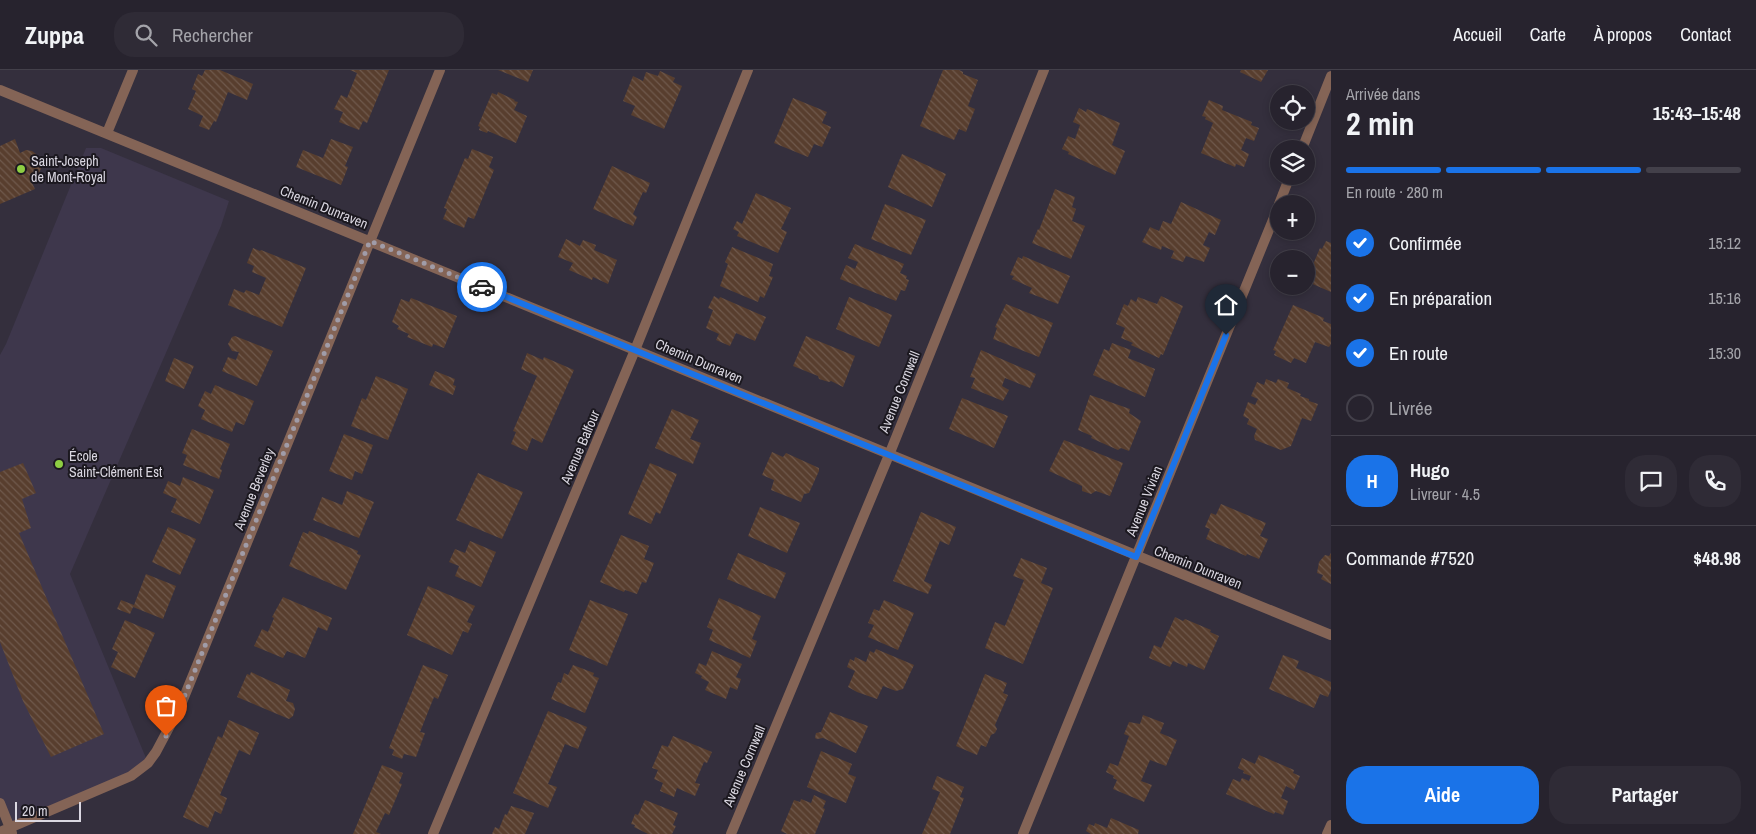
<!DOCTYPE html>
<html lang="fr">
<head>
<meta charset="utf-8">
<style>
  :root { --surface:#27232e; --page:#2f2b36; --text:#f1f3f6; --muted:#a4a4aa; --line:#43404a; --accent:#1a73e8 }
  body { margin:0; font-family:"Archivo Narrow",sans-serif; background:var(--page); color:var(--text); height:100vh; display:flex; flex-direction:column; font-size:19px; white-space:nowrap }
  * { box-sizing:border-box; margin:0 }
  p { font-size:16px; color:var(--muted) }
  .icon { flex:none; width:28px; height:28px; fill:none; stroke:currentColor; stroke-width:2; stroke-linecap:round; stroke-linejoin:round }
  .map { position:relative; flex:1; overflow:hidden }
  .drawer { display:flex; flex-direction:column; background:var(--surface); width:425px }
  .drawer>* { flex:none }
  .tools { position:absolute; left:1270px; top:15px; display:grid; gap:10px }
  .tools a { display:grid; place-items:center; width:45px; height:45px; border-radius:50%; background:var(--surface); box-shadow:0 2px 8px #0003,0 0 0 1px var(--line); font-size:25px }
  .scale { position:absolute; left:15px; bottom:12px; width:66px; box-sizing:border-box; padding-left:5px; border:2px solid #dad7e1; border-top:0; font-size:14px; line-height:18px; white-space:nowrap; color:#dad7e1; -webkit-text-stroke:4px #1b181f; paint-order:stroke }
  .pin { position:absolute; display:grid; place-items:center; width:42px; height:42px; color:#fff; margin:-51px -21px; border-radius:50% 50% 50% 0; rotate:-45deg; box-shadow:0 0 5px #0007 }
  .pin .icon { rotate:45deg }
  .courier { position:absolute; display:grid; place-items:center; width:50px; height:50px; margin:-25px; border:4px solid #1a73e8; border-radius:50%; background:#fff; color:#222; box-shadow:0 1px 6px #0007 }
  .headline em { font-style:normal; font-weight:700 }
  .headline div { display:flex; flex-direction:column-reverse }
  .headline { display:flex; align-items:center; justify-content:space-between; height:85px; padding:0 15px }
  h1 { font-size:32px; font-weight:700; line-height:38px }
  .bar { display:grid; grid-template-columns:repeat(4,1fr); gap:8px 5px; align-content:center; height:60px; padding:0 15px }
  .bar i { height:6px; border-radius:4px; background:var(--line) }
  .bar .active { background:var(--accent) }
  .bar p { grid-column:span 4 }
  .line { display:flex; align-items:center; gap:12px; padding:0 15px; border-top:1px solid var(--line) }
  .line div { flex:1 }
  .round { display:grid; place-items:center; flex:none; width:52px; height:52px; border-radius:20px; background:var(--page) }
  ol { padding:0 15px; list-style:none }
  li { display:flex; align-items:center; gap:15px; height:55px }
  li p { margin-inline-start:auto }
  li .icon { padding:5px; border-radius:50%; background:var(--accent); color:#fff; stroke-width:4 }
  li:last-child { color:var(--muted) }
  li i { width:28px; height:28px; border:2px solid var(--line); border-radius:50% }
  .action { display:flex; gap:10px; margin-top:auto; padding:10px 15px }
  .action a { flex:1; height:58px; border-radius:20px; background:var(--accent); color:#fff; font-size:20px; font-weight:700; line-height:58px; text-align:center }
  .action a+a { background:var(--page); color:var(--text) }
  header { display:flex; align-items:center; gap:30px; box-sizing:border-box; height:70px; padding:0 25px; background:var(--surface); border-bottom:1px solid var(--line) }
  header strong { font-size:24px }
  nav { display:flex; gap:28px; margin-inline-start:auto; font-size:18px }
  .search { width:350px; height:45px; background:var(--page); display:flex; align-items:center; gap:12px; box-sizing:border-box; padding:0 18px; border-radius:20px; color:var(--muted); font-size:19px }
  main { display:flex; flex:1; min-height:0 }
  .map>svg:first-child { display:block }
  .built { fill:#3e374c }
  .building { fill:url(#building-back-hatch) }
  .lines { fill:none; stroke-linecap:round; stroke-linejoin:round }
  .minor { stroke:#846456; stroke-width:10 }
  .done { stroke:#a09ca8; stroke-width:5; stroke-dasharray:0 9 }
  .route { stroke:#1a73e8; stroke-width:6 }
  .poi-dot { fill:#8ece43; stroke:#1b181f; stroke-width:2 }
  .labels { text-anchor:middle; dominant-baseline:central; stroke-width:4; stroke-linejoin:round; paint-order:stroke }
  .poi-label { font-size:14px; fill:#dad7e1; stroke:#1b181f; text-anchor:start }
  .street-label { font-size:14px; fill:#dad7e1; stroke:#1b181f }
</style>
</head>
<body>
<header>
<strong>Zuppa</strong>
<div class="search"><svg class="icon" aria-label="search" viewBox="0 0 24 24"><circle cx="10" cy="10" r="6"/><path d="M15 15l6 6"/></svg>Rechercher</div>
<nav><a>Accueil</a><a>Carte</a><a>À propos</a><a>Contact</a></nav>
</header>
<main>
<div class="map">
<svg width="1331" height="764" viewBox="0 0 1331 764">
  <defs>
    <pattern id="building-back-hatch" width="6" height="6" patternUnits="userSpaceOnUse" patternTransform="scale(1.25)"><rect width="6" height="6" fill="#583e2e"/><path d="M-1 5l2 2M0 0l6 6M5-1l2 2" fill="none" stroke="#6f594c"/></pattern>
  </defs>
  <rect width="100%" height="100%" fill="#342f3d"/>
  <path class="built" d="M86 78H101L229 131 221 156 70 504 148 693 10 758 0 733V285L6 274Z"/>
  <path class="building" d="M205 0H220L253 14 247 30 228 22 216 52 214 51 209 60 199 56 203 46 188 39 196 21 192 19 198 4 202 6Z
    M350 0H389L367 53 363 51 359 60 339 52 343 42 334 39 341 25 347 28 357 3Z
    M498 0H533L528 12Z
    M943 0H959L963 2V4L978 10 968 36 975 39 966 62 959 59 954 70 920 56Z
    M1241 0H1268L1261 12 1240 2Z
    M660 1 675 8 673 12 682 16 664 59 631 45 635 36 623 31 633 6 643 11 646 2 658 6Z
    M498 22 515 30 514 31 518 32 514 40 527 46 516 73 488 61 487 63 479 60 480 57 478 56 492 23 497 25Z
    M793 28 827 42 822 53 831 57 822 77 814 74 808 87 774 73Z
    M1209 30 1223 36 1222 40 1252 52 1251 55 1259 58 1254 71 1246 68 1241 80 1249 84 1244 97 1236 94 1235 97 1201 83 1213 53 1205 49 1206 47 1202 46Z
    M1079 38 1086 42 1087 39 1120 53 1112 75 1125 81 1115 105 1068 84 1069 82 1062 79 1068 66 1075 69 1080 55 1073 52Z
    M15 69 20 83 26 80 32 81 36 84 42 96 37 108 31 111 35 119 0 134V76Z
    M331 69 353 77 345 96 348 97 341 115 296 97 303 80 323 88Z
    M472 79 493 87 489 97 494 100 474 149 468 147 464 158 443 149 447 139 444 138 465 88 468 89Z
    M902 84 946 104 932 137 888 117Z
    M612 96 650 113 646 123 643 122 633 144 637 147 633 156 593 139Z
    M1055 119 1075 127 1072 137 1076 139 1072 151 1085 156 1071 189 1032 173 1038 159 1039 160Z
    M756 123 791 138 781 159 787 162 778 183 737 166 739 162 733 159 737 151 742 154Z
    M1181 132 1221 150 1215 165 1209 162 1203 175 1210 178 1204 192 1186 186 1183 192 1171 188 1174 181 1162 176 1161 180 1142 172 1150 157 1159 161 1163 151 1171 154Z
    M885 134 926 150 911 185 871 169Z
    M566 169 580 176 583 170 596 175 594 180 617 190 608 214 593 207 592 210 569 200 573 193 558 187Z
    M1326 171 1331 173V222L1308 212 1311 205 1309 204 1320 178 1322 179Z
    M855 174 904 194 900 203 907 206 906 209 909 210 905 221 901 220 896 231 840 209 846 195 855 199 858 192 848 188Z
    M732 177 773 194 769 206 773 207 764 228 760 226 758 232 720 216 728 194 725 192Z
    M253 178 260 181 261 180 306 198 282 257 228 235 234 219 244 223 246 220 259 225 266 208 252 202 254 196 247 193Z
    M1023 186 1070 206 1058 234 1029 223 1032 218 1012 209 1014 206 1010 205 1018 187 1022 189Z
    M714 226 719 229 720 227 766 247 755 271 736 263 730 276 716 270 719 264 706 258 713 240 708 238Z
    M1161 226 1183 236 1163 285 1161 284 1159 288 1131 275 1133 273 1121 268 1125 258 1116 254 1124 234 1128 236 1131 229 1136 232 1138 227 1157 234Z
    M849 227 892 245 879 277 836 259Z
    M411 228 457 246 444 278 433 274 432 277 407 267 409 264 397 259 399 256 392 252 401 229 409 232Z
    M1006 234 1053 253 1039 287 993 269 997 258 995 257Z
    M1293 235 1324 248 1323 251 1331 254V274L1329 277 1315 272 1306 293 1294 288 1291 293 1274 285 1276 281 1273 280Z
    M235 266 273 281 257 316 222 301 228 287 236 290 239 282 232 281 228 274 232 267Z
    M806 266 855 286 843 317 831 311 829 312 819 309 818 306 793 296Z
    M1112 273 1131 280 1128 288 1155 299 1145 327 1093 305 1104 279 1109 281Z
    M981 280 1036 304 1030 318 1005 308 1002 316 1009 320 1003 331 971 318 975 308 970 307Z
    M527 283 543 290 544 287 574 300 542 373 532 368 527 381 511 374 516 362 513 361 537 306 521 299Z
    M174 288 194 296 184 319 165 311Z
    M435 301 455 309 453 315 456 316 453 325 429 315Z
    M376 306 408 319 388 370 351 356 362 328 366 330Z
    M1266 309 1276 313 1278 309 1289 313 1287 318 1301 324 1300 326 1309 329V331L1318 334 1311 351 1302 348 1291 376 1281 380 1255 370 1254 366 1257 359 1247 354 1249 349 1243 346 1248 332 1255 335 1258 329 1251 326 1257 312 1264 315Z
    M215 315 254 331 244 355 236 352 232 362 201 349 205 340 198 336 205 321 211 324Z
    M1090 325 1130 339 1129 343 1141 351 1129 381 1121 378 1118 380 1091 368 1092 366 1078 360Z
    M962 328 1008 346 994 378 949 359Z
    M672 339 699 350 690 369 701 373 693 394 655 378Z
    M192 359 230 374 220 399 222 400 219 409 183 395 187 385 182 383Z
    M344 364 373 375 362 404 355 401 352 410 329 401Z
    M1064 370 1123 393 1110 426 1096 421 1091 424 1082 421V416L1049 401Z
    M772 382 783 387 786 383 819 398V401L809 423 804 424 801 432 771 420 774 410 762 405Z
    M23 393 36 423 22 429 31 458 19 463 104 664 51 687 23 631 0 572V402Z
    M650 393 677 404 660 444 656 442 651 454 628 444Z
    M478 403 523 422 502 469 456 450Z
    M183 407 214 420 200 454 171 442 177 429 163 423 168 411 180 416Z
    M347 421 374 432 359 468 313 450 322 427 342 435Z
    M1221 434 1266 453 1260 466 1268 469 1259 489 1247 484 1246 486 1206 469 1210 459 1205 457 1211 443 1216 445Z
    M760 437 800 453 787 483 748 466Z
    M921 442 956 457 949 475 940 471 924 511 932 515 928 524 893 511Z
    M168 457 196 469 180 505 152 492Z
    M309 461 358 481 357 484 361 485 346 520 289 496 303 462 308 464Z
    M621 465 649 476 644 489 654 493 646 513 642 512 637 524 625 520 624 522 600 512Z
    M470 471 496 482 481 517 455 506 459 496 449 492 455 479 465 483Z
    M738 483 786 503 775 529 727 509Z
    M1331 483V514L1321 509 1323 505 1317 503 1319 492 1325 485 1329 486Z
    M1021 488 1047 498 1041 513 1053 518 1023 594 985 578 995 552 1005 556 1024 510 1013 506Z
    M146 504 176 516 163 549 133 537 130 544 117 539 121 530 134 535Z
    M428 516 475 536 467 552 472 554 468 563 463 561 452 585 407 565Z
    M283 527 332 548 327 561 318 557 305 588 287 581 283 588 254 576 262 559 268 562 274 548 272 547Z
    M719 528 761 546 752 569 757 571 750 588 709 570 713 560 707 557Z
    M590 530 628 544 607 596 569 580Z
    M884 530 914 543 898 580 868 567 874 555 868 553 874 539 879 541Z
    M1175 547 1183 551 1185 549 1211 560 1210 562 1219 566 1204 600 1188 593 1187 597 1173 591 1170 597 1149 588 1154 575 1161 578Z
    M125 550 155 563 135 608 111 597 118 582 112 579Z
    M876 579 914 595 903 619 896 621 883 616 877 629 857 622 848 617 855 601 847 597 850 589 854 591 855 587 866 592 870 581 874 583Z
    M712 581 742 594 736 607 741 609 737 620 730 617 726 629 705 620 709 612 701 608 702 606 695 603 699 593 706 596Z
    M1283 585 1299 591 1296 598 1331 612V620L1328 627 1320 624 1314 638 1269 619Z
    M423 595 448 605 438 629 434 627 420 662 425 663 416 687 404 684 402 689 392 685 394 680 389 678Z
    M573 595 594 603 593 606 599 608 585 643 551 629 558 612 561 613 564 603 568 605Z
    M251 602 290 620 286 631 293 633 295 639 293 646 289 649 237 627 247 604 250 605Z
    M985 604 1007 613 1003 623 1008 625 995 655 997 659 995 663 991 665 986 677 981 675 977 685 956 676Z
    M548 641 587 657 578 679 565 674 548 714 557 717 548 738 513 723Z
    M830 642 868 656 856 683 823 668 817 669 815 668 816 663 821 662Z
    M1143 645 1164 653 1160 663 1177 670 1166 696 1150 690 1141 711 1152 715 1144 732 1113 719 1117 710 1113 708 1114 706 1106 702 1110 693 1118 696 1129 666 1124 664 1129 652 1140 654Z
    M229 650 259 663 250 685 239 680 220 725 227 728 221 744 215 741 208 758 183 747 218 666 222 668Z
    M673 666 712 682 707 693 704 692 695 713 700 714 695 726 677 718 674 727 660 721 663 713 654 709 658 700 652 698 662 675 668 677Z
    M821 681 852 694 848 704 856 707 846 733 807 717Z
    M1259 685 1294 700 1293 703 1300 706 1294 720 1286 716 1281 728 1288 731 1283 745 1275 742 1274 744 1226 724 1233 709 1240 712 1242 708 1249 711 1251 706 1243 703 1244 701 1238 698 1242 688 1255 694Z
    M382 695 403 703 399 713 402 714 389 745 385 743 376 762 381 764H353Z
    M937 706 964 717 960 727 964 728 950 764H922L940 722 932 719Z
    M814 725 826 731 823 738 825 739 815 764H787L781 761 794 730 800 732 801 729 811 733Z
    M645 730 678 743 673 755 676 756 672 764H648L634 757 635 755 631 754 635 744 638 745Z
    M511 736 534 743 525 764H492L495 757 499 759 505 744 507 745Z
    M1111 748 1139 760 1138 764H1091L1086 761 1089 754 1094 756 1095 753 1107 758Z"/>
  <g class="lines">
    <path class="minor" d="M0 20C445 198 886 387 1331 565
      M107 63 133 0
      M1302 79 1331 6
      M1279 134 1290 106
      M0 733 12 763
      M0 762 131 706 148 693 156 682 180 637 440 0
      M433 764 635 280 748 0
      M731 764 889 385 1044 0
      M1023 764 1279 135
      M1327 764 1331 755"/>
  </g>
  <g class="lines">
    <path class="done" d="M166 666 180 637 370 171 482 217"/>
    <path class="route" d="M482 217 1136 487 1226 265"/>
  </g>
  <g class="poi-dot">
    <circle cx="21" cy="99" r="5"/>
    <circle cx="59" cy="394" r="5"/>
  </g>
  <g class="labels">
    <g class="poi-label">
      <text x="31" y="91">Saint-Joseph<tspan x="31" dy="16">de Mont-Royal</tspan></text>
      <text x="69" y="386">École<tspan x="69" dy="16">Saint-Clément Est</tspan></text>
    </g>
    <g class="street-label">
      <text transform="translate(324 137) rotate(22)">Chemin Dunraven</text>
      <text transform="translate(699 291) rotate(23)">Chemin Dunraven</text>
      <text transform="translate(899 322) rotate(-68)">Avenue Cornwall</text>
      <text transform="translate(580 377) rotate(-67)">Avenue Balfour</text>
      <text transform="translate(254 419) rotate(-68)">Avenue Beverley</text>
      <text transform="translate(1144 431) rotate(-68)">Avenue Vivian</text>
      <text transform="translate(1198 497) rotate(22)">Chemin Dunraven</text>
      <text transform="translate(744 696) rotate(-67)">Avenue Cornwall</text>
    </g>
  </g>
</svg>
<div class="tools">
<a><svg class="icon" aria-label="locate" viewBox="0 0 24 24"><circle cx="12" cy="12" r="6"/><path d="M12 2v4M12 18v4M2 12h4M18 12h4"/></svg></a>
<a><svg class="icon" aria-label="layers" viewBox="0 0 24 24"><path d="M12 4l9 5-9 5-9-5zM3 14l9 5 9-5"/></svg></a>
<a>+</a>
<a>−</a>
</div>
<div class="scale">20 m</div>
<div class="pin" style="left:166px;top:666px;background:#ea580c"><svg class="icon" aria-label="bag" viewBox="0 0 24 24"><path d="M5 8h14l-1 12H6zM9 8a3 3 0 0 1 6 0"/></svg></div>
<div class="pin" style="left:1226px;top:265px;background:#1f2937"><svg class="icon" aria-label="home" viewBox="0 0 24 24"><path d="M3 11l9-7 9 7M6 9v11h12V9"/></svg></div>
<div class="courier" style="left:482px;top:217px"><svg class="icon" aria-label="car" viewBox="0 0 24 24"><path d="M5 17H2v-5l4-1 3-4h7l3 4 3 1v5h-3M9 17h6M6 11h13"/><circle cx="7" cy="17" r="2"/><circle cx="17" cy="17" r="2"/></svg></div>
</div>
<section class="drawer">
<div class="headline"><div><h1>2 min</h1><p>Arrivée dans</p></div><em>15:43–15:48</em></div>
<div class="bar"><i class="active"></i><i class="active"></i><i class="active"></i><i></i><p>En route · 280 m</p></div>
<ol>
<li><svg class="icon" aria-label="check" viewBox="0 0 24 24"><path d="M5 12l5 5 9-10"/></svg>Confirmée<p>15:12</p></li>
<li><svg class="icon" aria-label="check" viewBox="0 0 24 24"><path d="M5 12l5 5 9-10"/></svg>En préparation<p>15:16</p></li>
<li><svg class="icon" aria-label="check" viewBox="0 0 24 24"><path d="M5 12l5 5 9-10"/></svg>En route<p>15:30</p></li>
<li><i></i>Livrée</li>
</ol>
<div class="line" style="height:90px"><b class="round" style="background:var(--accent);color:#fff">H</b><div><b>Hugo</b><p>Livreur · 4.5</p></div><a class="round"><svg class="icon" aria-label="chat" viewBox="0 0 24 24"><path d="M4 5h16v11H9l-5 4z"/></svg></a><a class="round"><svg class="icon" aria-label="phone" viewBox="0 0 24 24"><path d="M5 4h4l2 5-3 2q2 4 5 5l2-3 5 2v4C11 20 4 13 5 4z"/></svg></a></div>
<div class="line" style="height:65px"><div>Commande #7520</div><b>$48.98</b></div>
<div class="action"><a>Aide</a><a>Partager</a></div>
</section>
</main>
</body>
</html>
